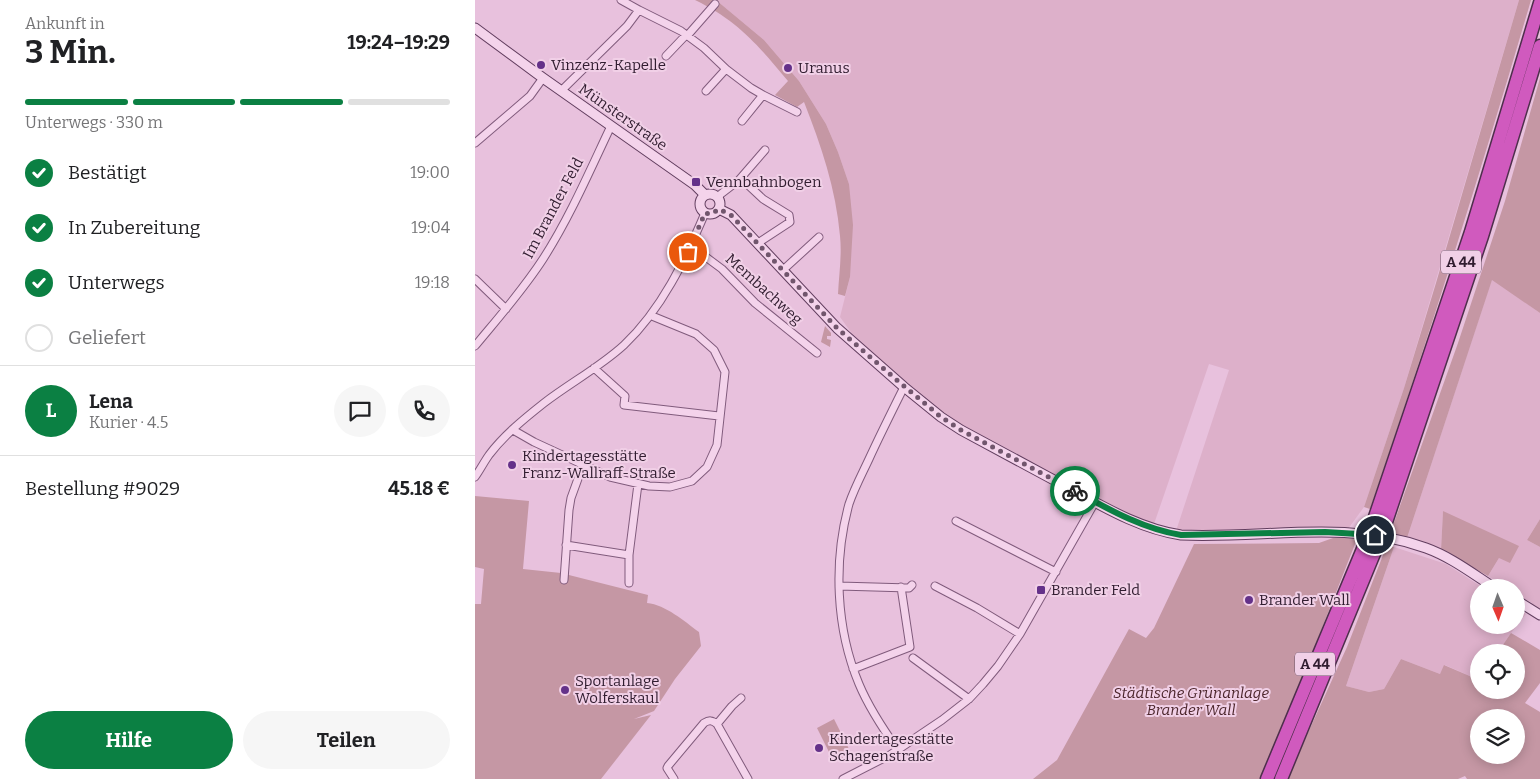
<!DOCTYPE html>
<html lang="de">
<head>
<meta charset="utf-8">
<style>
  :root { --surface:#fff; --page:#f6f6f6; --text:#202124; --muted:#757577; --line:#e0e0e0; --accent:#0b8043 }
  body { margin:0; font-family:Bitter,serif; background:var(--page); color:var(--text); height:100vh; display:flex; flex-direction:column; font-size:19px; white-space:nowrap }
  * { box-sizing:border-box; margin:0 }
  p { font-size:16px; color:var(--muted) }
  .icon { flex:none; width:28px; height:28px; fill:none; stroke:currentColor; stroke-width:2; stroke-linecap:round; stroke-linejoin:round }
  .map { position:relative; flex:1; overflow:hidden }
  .drawer { display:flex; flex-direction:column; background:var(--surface); width:475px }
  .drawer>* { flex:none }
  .needle { width:32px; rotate:178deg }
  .tools { position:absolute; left:995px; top:579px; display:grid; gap:10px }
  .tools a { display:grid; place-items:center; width:55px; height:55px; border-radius:50%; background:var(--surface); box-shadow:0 2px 12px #0003; font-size:25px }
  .pin { position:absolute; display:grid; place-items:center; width:42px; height:42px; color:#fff; margin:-21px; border:2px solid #fff; border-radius:50%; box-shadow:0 1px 5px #0007 }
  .courier { position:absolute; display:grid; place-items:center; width:50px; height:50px; margin:-25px; border:4px solid #0b8043; border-radius:50%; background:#fff; color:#222; box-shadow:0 1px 6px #0007 }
  .headline em { font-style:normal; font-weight:700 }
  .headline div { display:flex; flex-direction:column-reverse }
  .headline { display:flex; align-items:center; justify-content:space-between; height:85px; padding:0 25px }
  h1 { font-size:32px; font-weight:700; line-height:38px }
  .bar { display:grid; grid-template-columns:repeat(4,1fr); gap:8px 5px; align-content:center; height:60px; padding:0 25px }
  .bar i { height:6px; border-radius:4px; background:var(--line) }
  .bar .on { background:var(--accent) }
  .bar p { grid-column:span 4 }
  .line { display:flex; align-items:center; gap:12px; padding:0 25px; border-top:1px solid var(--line) }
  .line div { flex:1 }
  .round { display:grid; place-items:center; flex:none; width:52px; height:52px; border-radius:26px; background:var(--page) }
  ol { padding:0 25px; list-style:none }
  li { display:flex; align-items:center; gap:15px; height:55px }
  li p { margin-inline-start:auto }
  li .icon { padding:5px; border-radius:50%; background:var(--accent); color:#fff; stroke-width:4 }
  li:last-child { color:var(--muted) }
  li i { width:28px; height:28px; border:2px solid var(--line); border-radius:50% }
  .button { display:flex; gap:10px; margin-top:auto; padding:10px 25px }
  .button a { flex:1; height:58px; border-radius:30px; background:var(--accent); color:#fff; font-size:20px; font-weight:700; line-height:58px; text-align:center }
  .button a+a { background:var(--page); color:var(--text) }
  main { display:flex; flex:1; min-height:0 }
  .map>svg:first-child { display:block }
  .farmland { fill:#ddb0ca }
  .green { fill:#c597a4; fill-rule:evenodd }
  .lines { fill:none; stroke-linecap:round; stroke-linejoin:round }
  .street-casing { stroke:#805b7c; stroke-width:9 }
  .secondary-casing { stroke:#623e5f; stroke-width:11 }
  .highway-casing { stroke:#4e2f4c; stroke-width:15 }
  .street { stroke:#f4d3eb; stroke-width:7 }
  .secondary { stroke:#f4d3eb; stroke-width:9 }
  .highway { stroke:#d05abe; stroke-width:12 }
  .highway-bridge-casing { stroke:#4e2f4c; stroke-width:15; stroke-linecap:butt }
  .highway-bridge { stroke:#d05abe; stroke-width:12 }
  .done { stroke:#71566d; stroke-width:5; stroke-dasharray:0 9 }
  .route { stroke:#0b8043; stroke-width:6 }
  .poi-dot { fill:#643189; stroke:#f1d0e7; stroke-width:2 }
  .labels { text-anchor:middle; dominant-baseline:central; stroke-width:4; stroke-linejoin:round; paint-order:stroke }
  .shield { fill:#f1d0e7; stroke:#6b5367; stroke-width:1 }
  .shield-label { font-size:14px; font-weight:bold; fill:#311d30 }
  .poi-label { font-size:15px; fill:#311d30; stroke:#f1d0e7; text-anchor:start }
  .street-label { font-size:15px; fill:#311d30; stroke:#f1d0e7 }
  .park-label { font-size:15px; font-style:italic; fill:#4c262c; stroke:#f1d0e7 }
</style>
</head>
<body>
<main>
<section class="drawer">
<div class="headline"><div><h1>3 Min.</h1><p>Ankunft in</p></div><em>19:24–19:29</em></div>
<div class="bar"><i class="on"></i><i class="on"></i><i class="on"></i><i></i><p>Unterwegs · 330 m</p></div>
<ol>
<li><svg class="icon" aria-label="check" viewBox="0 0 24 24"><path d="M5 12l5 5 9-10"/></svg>Bestätigt<p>19:00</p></li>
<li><svg class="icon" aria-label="check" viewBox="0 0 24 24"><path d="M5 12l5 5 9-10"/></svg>In Zubereitung<p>19:04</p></li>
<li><svg class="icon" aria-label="check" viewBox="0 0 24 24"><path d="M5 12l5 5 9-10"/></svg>Unterwegs<p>19:18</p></li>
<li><i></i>Geliefert</li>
</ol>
<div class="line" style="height:90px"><b class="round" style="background:var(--accent);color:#fff">L</b><div><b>Lena</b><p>Kurier · 4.5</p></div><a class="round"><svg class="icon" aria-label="chat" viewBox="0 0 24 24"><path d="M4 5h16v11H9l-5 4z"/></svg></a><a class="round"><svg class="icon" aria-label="phone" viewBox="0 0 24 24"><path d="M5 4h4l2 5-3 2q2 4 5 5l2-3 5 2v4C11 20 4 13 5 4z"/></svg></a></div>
<div class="line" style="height:65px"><div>Bestellung #9029</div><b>45.18 €</b></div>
<div class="button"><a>Hilfe</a><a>Teilen</a></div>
</section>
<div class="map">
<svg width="1065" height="779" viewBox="0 0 1065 779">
  <rect width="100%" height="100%" fill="#e8c1dd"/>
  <path class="farmland" d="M241 0H1044L929 388 889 507 873 529 732 532 701 531 754 370 734 364 679 524 659 517 489 427 468 413 383 342 365 317 375 277 374 184 363 152 351 124 324 81 289 40Z
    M1017 279 1065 313V519L1052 540 1065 547V609L1056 604 1057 603 1041 594V588L1030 587 1013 576 1024 558 968 511 966 550 932 538Z
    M919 547 971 564 1007 587 1004 588V625H1041V608L1051 614 1036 633 1023 652H1004V680L970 665 965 674 926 659 909 689 894 692 871 686Z"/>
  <path class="green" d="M220 0H241L289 40 324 81 351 124 363 152 374 184 378 225 375 277 370 296 363 294C364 275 367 255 365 236 361 189 346 145 329 102L322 107 300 95 313 81C283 45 263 21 220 0Z
    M1044 0H1056C1006 171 953 340 895 509L889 507 929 388 961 283Z
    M1065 78V313L1017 280 932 538 915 534 983 343 1030 201Z
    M350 326 356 333V336H352V339L356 340 355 347 346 342Z
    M0 496 54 501 48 569 86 573 173 595 172 603C191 605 209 621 224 632L226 646 200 679 179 711 159 719 176 715 126 779H0V604H6L9 569 0 567Z
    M968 511 1044 546 1035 563 1024 558 1013 576 966 550Z
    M1065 519V547L1052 540Z
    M868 537 882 539 801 745 785 779H558L582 760 654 629 671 638 679 628 719 544 844 543 858 538Z
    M912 545 919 547 871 686 894 692 909 689 926 659 965 674 969 665 1004 680V690H1041V652H1023L1036 633 1065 650V683L1050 703 1065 712V779H992L990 776 983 779H812L872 647ZM1004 718H1041V755H1004Z
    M359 719 376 753 359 762 342 728Z"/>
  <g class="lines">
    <defs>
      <path id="street" d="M146 0 164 10
        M212 36 240 4
        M191 56 211 35
        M251 69 276 88 288 95 267 121
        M86 91 152 26 164 10 206 31 229 48 251 69 231 91
        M288 95 322 112
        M0 143 55 96 68 78
        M264 180 272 184 288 199 314 215 315 222 283 243
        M242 197 264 180 290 150
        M216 246 247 269 280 303 342 353
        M308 270 344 237
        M0 279 31 309
        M0 346C24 317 48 290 68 259 95 217 115 170 136 126
        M119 368 150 396 149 405 244 416
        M38 430 59 442 135 477 174 486 195 487 217 481 232 467 242 445 250 372 239 350 221 334 177 316
        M0 477C5 470 9 462 14 455 29 435 50 418 69 403 95 383 125 367 149 345 187 309 210 260 230 213
        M481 521 581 572
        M91 545 154 555
        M89 580 94 510 96 498 108 465
        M154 583V555L163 484
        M364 586 434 588 437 585
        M460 586 502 608 545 634
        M438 658 494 699
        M378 669 435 647 426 587
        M242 724 257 706 266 698
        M423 750C408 729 394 708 384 684 361 629 358 562 374 504 379 489 387 474 394 459 405 435 417 411 429 387
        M199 779 192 768 193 766 229 723C234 720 237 720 242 724L273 779
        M368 779 415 755 467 720 494 699 508 684 523 666 545 634 620 502"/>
      <path id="secondary" d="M0 28 68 78 220 185 230 195
        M225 204a10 10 0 1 1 20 0a10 10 0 1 1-20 0Z
        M244 209 256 215 362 328 429 387 466 417 486 430C521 449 556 468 590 486 627 506 665 529 706 535 789 539 870 519 951 548 976 557 998 574 1020 588
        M1041 600 1065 615"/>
      <path id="highway" d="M899 520 996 232 1065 3
        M911 522 1007 236 1065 46
        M792 779 888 549
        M806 779 900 551"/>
    </defs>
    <use href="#street" class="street-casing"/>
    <use href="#secondary" class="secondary-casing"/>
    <use href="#highway" class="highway-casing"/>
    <use href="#street" class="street"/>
    <use href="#secondary" class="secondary"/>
    <use href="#highway" class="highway"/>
    <defs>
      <path id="highway-bridge" d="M888 549 899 520
        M900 551 911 522"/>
    </defs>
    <use href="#highway-bridge" class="highway-bridge-casing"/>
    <use href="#highway-bridge" class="highway-bridge"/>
  </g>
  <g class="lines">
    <path class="done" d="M213 252 230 213 236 214 244 209 256 215 362 328 424 382 466 417 486 430 600 491"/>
    <path class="route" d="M600 491C633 509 668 529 706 535L850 532 900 535"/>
  </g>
  <g class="poi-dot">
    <circle cx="66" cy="65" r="5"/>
    <circle cx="313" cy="68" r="5"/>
    <rect x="216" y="177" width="10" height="10" rx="2.5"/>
    <circle cx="37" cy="465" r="5"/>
    <rect x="561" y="585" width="10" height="10" rx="2.5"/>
    <circle cx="774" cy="600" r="5"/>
    <circle cx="90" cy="690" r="5"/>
    <circle cx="344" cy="748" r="5"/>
  </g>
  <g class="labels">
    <g class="shield">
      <rect x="966" y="250.5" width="40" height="23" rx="4"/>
      <rect x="820" y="652.5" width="40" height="23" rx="4"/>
    </g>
    <g class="shield-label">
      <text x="986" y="262">A 44</text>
      <text x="840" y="664">A 44</text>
    </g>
    <g class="poi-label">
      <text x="76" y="65">Vinzenz-Kapelle</text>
      <text x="323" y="68">Uranus</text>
      <text x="231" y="182">Vennbahnbogen</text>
      <text x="47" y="456">Kindertagesstätte<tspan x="47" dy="17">Franz-Wallraff-Straße</tspan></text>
      <text x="576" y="590">Brander Feld</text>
      <text x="784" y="600">Brander Wall</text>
      <text x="100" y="681">Sportanlage<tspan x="100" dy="17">Wolferskaul</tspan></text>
      <text x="354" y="739">Kindertagesstätte<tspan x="354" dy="17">Schagenstraße</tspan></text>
    </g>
    <g class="street-label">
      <text transform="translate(148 117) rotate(35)">Münsterstraße</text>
      <text transform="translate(78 208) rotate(-62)">Im Brander Feld</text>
      <text transform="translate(289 289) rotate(42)">Membachweg</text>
    </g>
    <g class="park-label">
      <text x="716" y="693">Städtische Grünanlage<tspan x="716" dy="17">Brander Wall</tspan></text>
    </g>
  </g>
</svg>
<div class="tools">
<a><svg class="needle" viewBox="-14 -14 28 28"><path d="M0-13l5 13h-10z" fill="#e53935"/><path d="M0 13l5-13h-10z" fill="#757577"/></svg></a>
<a><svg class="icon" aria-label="locate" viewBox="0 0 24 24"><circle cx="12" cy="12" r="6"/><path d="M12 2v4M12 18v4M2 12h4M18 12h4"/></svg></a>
<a><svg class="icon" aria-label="layers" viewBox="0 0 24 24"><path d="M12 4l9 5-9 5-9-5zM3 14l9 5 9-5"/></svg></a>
</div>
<div class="pin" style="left:213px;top:252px;background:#ea580c"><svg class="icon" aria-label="bag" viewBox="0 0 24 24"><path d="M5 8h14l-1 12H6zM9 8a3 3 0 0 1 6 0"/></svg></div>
<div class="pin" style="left:900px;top:535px;background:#1f2937"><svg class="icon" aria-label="home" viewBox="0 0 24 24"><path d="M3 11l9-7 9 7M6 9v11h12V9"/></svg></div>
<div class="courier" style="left:600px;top:491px"><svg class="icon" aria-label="bike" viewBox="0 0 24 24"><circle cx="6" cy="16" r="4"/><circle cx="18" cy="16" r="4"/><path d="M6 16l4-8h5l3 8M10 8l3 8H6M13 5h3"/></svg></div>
</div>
</main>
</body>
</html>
